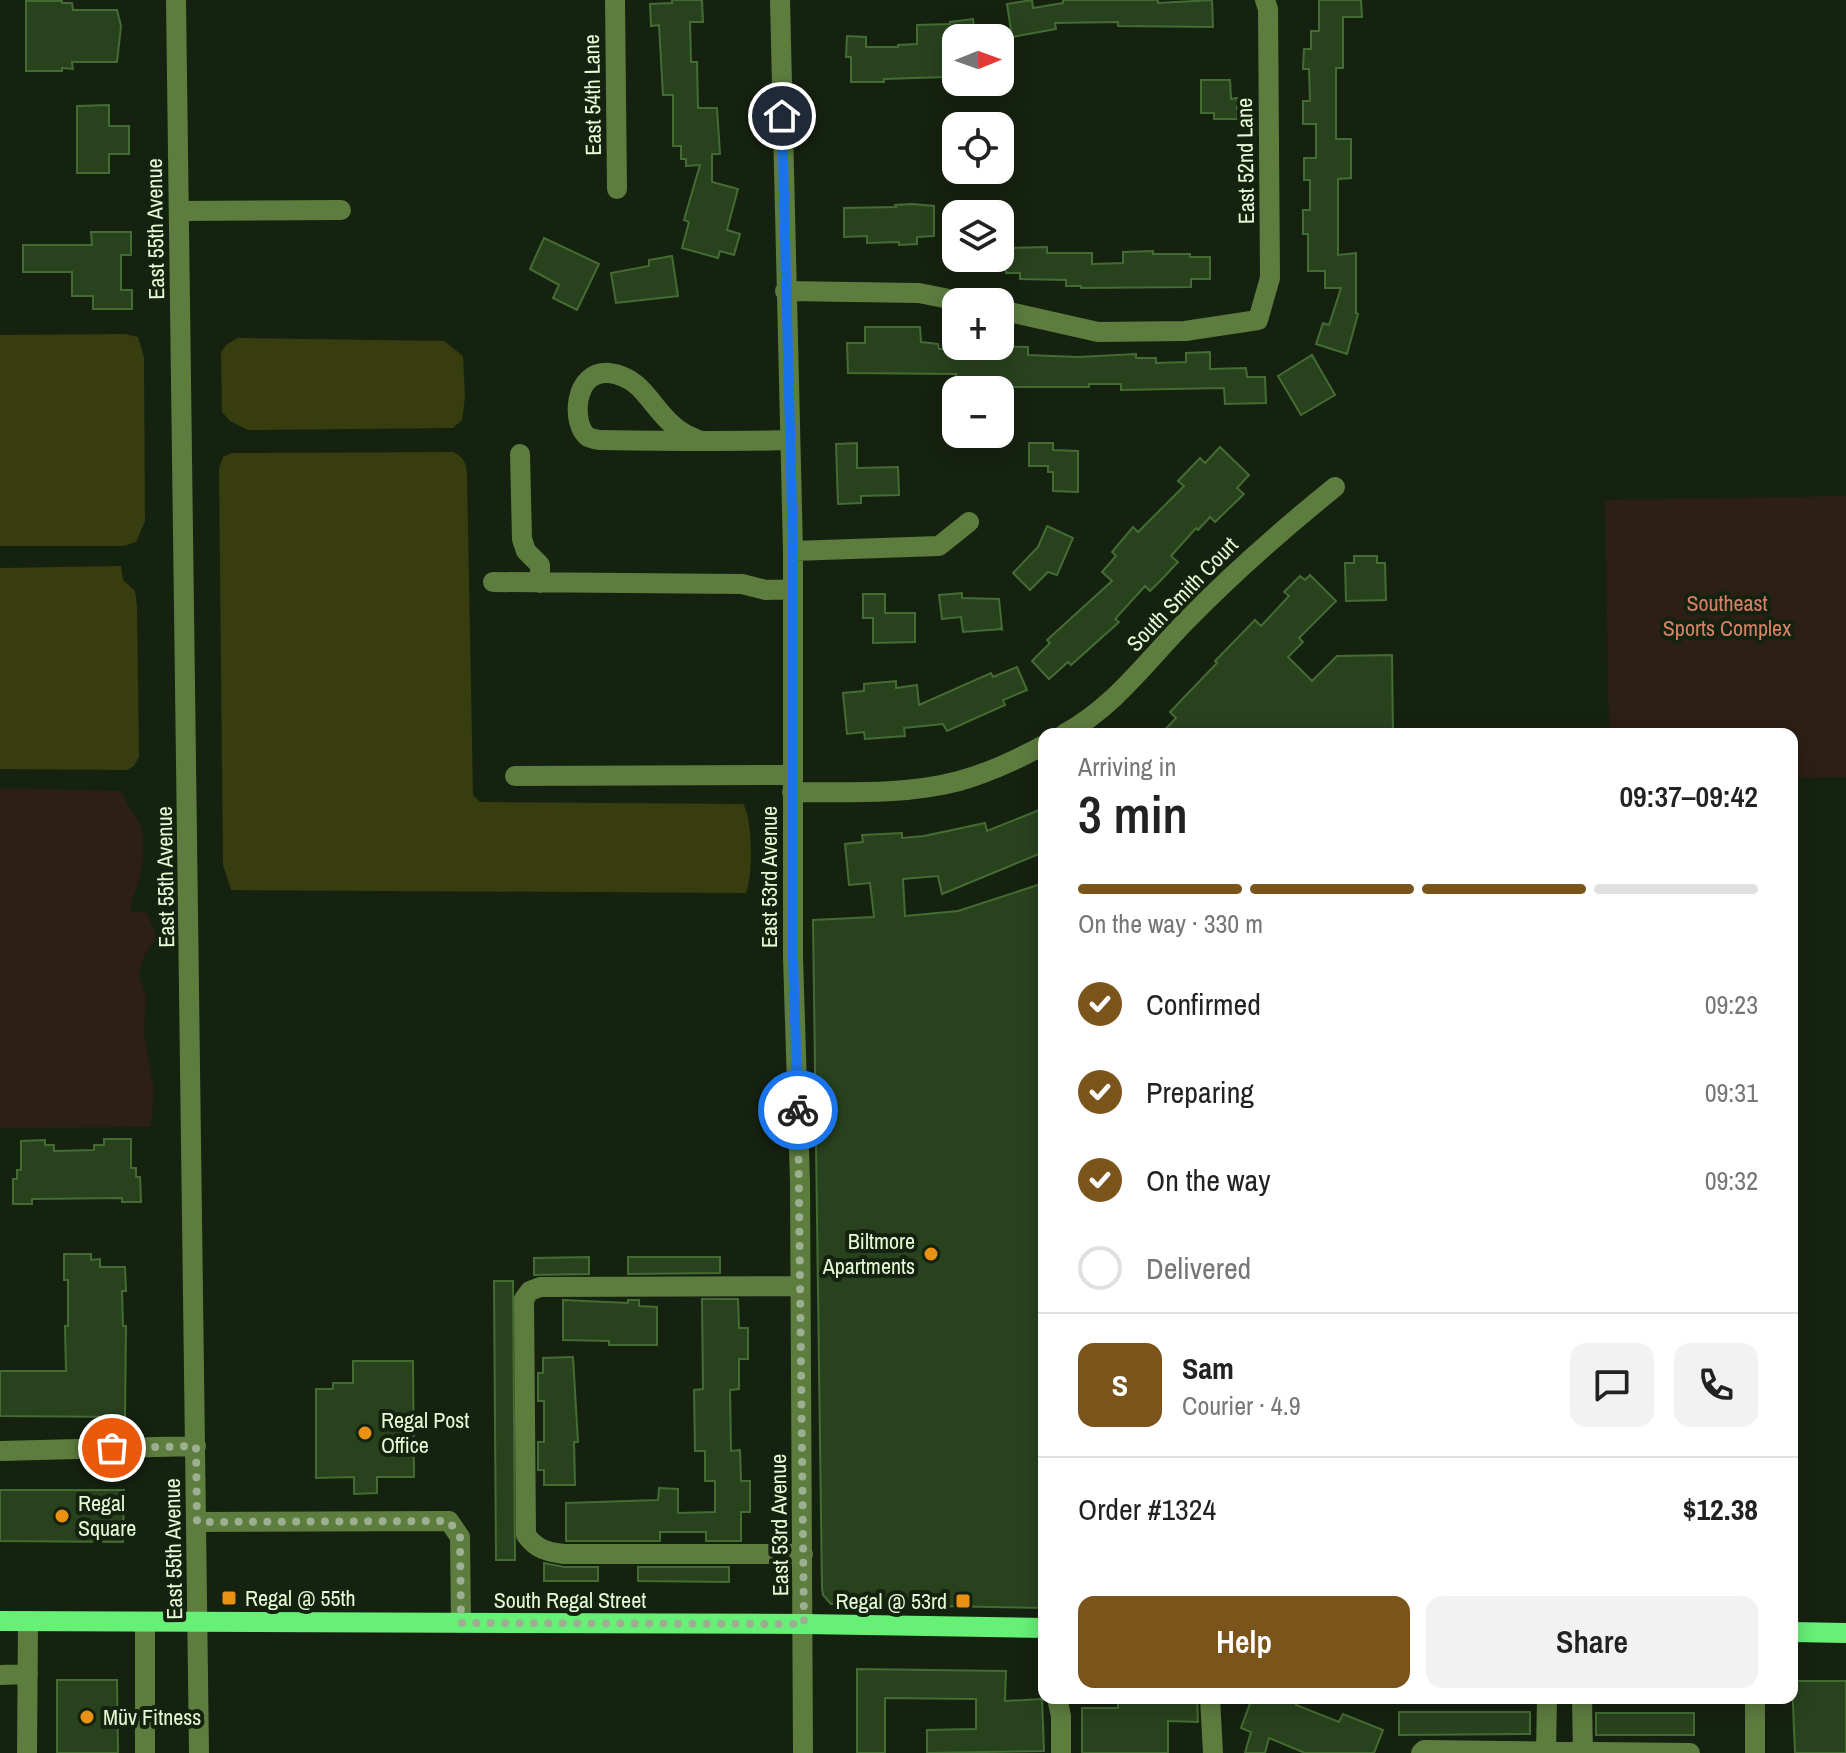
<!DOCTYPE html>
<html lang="en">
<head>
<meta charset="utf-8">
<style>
  :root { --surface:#fff; --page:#f2f2f2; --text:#222; --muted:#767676; --line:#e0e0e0; --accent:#7b541c }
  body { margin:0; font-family:"Archivo Narrow",sans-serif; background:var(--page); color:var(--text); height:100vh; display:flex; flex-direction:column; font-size:30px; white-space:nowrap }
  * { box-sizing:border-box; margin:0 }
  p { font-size:26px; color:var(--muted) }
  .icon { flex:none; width:44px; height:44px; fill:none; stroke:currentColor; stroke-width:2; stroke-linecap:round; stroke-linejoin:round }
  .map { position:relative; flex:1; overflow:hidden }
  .details { position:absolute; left:1038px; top:728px; width:760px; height:976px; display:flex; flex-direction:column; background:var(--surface); border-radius:16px; box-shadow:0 4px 20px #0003 }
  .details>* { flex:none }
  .needle { width:52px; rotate:89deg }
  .buttons { position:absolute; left:942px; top:24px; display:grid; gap:16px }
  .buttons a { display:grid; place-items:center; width:72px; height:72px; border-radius:16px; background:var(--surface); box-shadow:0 4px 20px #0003; font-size:40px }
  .pin { position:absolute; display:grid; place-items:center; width:68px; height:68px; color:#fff; margin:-34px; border:4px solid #fff; border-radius:50%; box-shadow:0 2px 8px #0007 }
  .courier { position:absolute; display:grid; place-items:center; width:80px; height:80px; margin:-40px; border:6px solid #1a73e8; border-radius:50%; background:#fff; color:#222; box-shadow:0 2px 10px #0007 }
  .headline em { font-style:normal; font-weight:600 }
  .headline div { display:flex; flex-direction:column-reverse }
  .headline { display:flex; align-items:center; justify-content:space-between; height:136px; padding:0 40px }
  h1 { font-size:52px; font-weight:600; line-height:60px }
  .bar { display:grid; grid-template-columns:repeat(4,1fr); gap:12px 8px; align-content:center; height:96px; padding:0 40px }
  .bar i { height:10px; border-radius:6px; background:var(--line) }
  .bar .selected { background:var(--accent) }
  .bar p { grid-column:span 4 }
  .line { display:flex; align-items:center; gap:20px; padding:0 40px; border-top:2px solid var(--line) }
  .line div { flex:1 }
  .round { display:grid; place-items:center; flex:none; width:84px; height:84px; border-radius:16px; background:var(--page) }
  ol { padding:0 40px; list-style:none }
  li { display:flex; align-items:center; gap:24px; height:88px }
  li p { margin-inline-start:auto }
  li .icon { padding:8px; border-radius:50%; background:var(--accent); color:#fff; stroke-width:4 }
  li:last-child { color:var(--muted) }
  li i { width:44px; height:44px; border:4px solid var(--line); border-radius:50% }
  .action { display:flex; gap:16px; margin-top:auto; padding:16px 40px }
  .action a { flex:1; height:92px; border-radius:16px; background:var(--accent); color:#fff; font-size:32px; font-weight:600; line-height:92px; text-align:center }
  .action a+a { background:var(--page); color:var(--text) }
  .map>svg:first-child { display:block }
  .green { fill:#2c1f14 }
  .water { fill:#373d0e }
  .building { fill:#29421e; stroke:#446c32; stroke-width:2 }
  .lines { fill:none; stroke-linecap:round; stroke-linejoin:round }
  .minor { stroke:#5d7d3f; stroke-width:20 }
  .major { stroke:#66f176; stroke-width:20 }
  .done { stroke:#9caf90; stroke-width:8; stroke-dasharray:0 14.4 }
  .route { stroke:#1a73e8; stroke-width:10 }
  .poi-dot { fill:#e89115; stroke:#162210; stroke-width:3 }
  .labels { text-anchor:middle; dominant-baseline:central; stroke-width:8; stroke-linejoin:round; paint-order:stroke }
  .street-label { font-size:22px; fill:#e4fbd5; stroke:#162210 }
  .park-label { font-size:22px; fill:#d58268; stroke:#162210 }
  .poi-label { font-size:22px; fill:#e4fbd5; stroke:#162210; text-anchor:start }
</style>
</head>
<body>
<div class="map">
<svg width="1846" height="1753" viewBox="0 0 1846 1753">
  <rect width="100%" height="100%" fill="#162210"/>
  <path class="green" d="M1846 496V777L1792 778V734H1609L1605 500Z
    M0 788 122 791C127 809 141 817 143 836 144 848 143 863 140 875 138 888 130 898 131 911L147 913 157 937 145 954 139 975 146 996 144 1033 154 1090 151 1127 0 1128Z"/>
  <path class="water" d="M125 334 138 337 144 357 145 521 136 542 123 546H0V335Z
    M238 338 444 341 463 356 465 397 462 420 453 428 248 430 230 421 222 412 221 352 227 344Z
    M453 452C465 458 466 463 467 475L473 795 480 802 743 804C753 818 753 877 746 893L231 890 223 865 219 469 223 457 232 453Z
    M121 566 123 580 135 591 137 606 139 757 134 766 127 770 0 769V568Z"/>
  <path class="building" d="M672 0H702L703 22H690L691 62H697L698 108H717L720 154H712V182L738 189 727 230 740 234 734 255 720 251 718 258 682 248 689 222 684 220 700 165 686 166V159H681V146H673V95H663L659 25 651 26 650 4 672 3Z
    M1032 0 1033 8 1063 3V0H1158V3L1212 0 1213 27 1118 26V22L1055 23 1056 29 1012 37 1007 4Z
    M1319 0H1361L1362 17H1343V68H1336V139H1351V178L1338 179V255L1356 253V313L1358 314 1347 354 1316 344 1323 323 1329 325 1341 288H1325V271H1308V234H1303V210H1310V180H1304V158H1316V124H1303V101H1310L1309 69H1303L1304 49H1311V31H1319Z
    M26 1H62V3H72L73 10H117L121 26 117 62H72L73 69 62 68V71H26Z
    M973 19 975 38H956V69L946 70V77L884 79V82H851V57H846L847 36 866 37V47H898V45L917 44V25L950 24V22Z
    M1201 80H1230L1231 99 1237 98V119H1214V113H1201Z
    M109 105V126H129V154H109V173H77V106Z
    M912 204 934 206V236L917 237V244L899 245V242L867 243V236L844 237V208L896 207 895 205Z
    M91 232H131V255H121V290H132V309H93V296H72V272H23V245H92Z
    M544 238 599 264 577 310 553 298 559 285 530 269Z
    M1047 247V253H1092V264L1123 263V252L1153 251V254H1190V257H1210V279H1191V287L1081 288V286H1066V280L1020 279V273H1006L1005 248Z
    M672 256 678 296 616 303 611 273 649 266V260Z
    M865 327H920L921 342 938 344 939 349H975V346L1028 347V355L1078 357 1136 354V358H1156V363L1186 362V353L1210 352V369L1246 368 1247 377H1265L1266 403 1225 404 1224 388 1121 390V384H1089V387H1010V383L956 384V374L848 373 847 343H865Z
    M1312 355 1335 395 1301 415 1278 376Z
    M857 443V468L898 467 899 495 861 496V503L838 504 836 444Z
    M1029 443H1053V450L1078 451V492L1053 491V472H1048V466H1029Z
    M1220 447 1249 475 1237 488 1244 494 1215 522 1210 517 1198 530 1196 528 1171 556 1178 562 1163 578 1150 591 1145 586 1115 619 1119 622 1071 665 1068 662 1049 679 1032 661 1050 643 1047 640 1112 581 1102 572 1116 556 1112 552 1133 527 1138 532 1184 486 1178 481 1200 458 1205 463Z
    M1047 526 1073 538 1057 575 1048 572 1030 590 1013 573 1038 547Z
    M1354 556H1377V563H1385L1386 600 1346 601 1345 563H1354Z
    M1310 575 1336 601 1299 638 1303 642 1288 657 1312 681 1337 656 1392 655 1393 734H1161L1176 718 1170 712 1217 663 1215 661 1255 620 1261 626 1289 596 1284 592 1300 576 1305 580Z
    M962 593V598L999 599 1002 629 1000 627 1001 629 963 632 961 617 942 619 939 595Z
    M863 594H885V613H915V642L873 643V618H863Z
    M1017 667 1027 690 1003 700 1005 705 947 731 943 724 904 728 905 736 865 739 864 732 847 734 843 693 864 691V684L896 681V688L917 685 919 705 991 673 993 677Z
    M1044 808V852L942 894 938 876 903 879 905 916 958 911 1044 883V1608L831 1604 823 1595 822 1588 813 920 874 917 870 883 849 885 845 844 863 842 862 835 902 833V838L924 836 985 823 987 831Z
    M104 1139H131V1168H136V1177H140L141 1202H122V1198L32 1199V1204H13V1179H17V1170H21V1141L45 1140V1145H54V1151L94 1150V1145H104Z
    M64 1254H91V1260L100 1259V1267H125L126 1291H122L123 1326H126L125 1417 0 1416V1371H66L65 1326H68V1280H64Z
    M589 1257V1274L534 1275V1258Z
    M628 1257H720V1273L628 1274Z
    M494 1281H513L515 1560H496Z
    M702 1299H738L739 1328H748V1359H739V1389L730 1390 731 1451 740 1450 741 1481H750V1512H741V1541H706V1532H660V1541H566V1503L658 1500 659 1488 678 1489V1513L715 1512V1481H705V1451H695L694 1390 703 1389Z
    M563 1300 628 1303V1300H639V1306L657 1307V1345H609V1341L563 1340Z
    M573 1357 578 1442H574L575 1485H544V1470H538V1442H544V1401H538V1373H543V1358Z
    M353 1361H413L414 1477H377V1493L354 1494V1477L316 1478V1389H333V1383H353Z
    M0 1490H124L123 1542 0 1541Z
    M544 1563 564 1567H598V1581H544Z
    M638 1567H729V1582L638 1581Z
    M857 1669 1006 1671 1005 1701 1042 1699 1044 1751 927 1753V1730L976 1729V1699L885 1698V1753H857Z
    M57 1680H117L118 1753H57Z
    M1792 1681H1846V1753H1795Z
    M1118 1698H1197L1198 1722 1168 1721V1753H1082V1708H1118Z
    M1252 1698H1299L1296 1705 1339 1722 1343 1714 1383 1730 1374 1753H1305L1269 1738 1265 1753H1245L1251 1732 1241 1728Z
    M1399 1712H1530V1734L1399 1735Z
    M1596 1713H1694V1735H1596Z"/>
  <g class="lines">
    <path class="minor" d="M176 0 199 1753
      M615 0 617 189
      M780 0 793 551V957L800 1182 803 1753
      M179 211 341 210
      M785 291 919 293 964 302
      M1000 310 1098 332 1185 331 1258 320 1270 278 1268 9 1265 0
      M701 441C694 438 685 435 679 430 652 412 645 377 609 373 573 370 571 425 588 437 589 438 599 440 600 440 664 441 727 442 790 440
      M520 454 522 539 526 551 540 565V583
      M793 551 939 546 969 522
      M493 582 742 584 766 590 793 589
      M1064 734C1115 707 1149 658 1189 618 1236 570 1283 529 1335 487
      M515 776 792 775
      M792 792C844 792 908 795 959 781 988 773 1018 759 1044 745
      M800 1286 540 1287 530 1291 524 1299 526 1535C536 1549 547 1552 564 1554H803
      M0 1451 196 1446
      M197 1522 449 1521 460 1537 461 1623
      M145 1622V1753
      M0 1675 28 1674
      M1057 1698 1061 1716V1753
      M1210 1698 1213 1753
      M1582 1698 1583 1753
      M27 1753 28 1621
      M1421 1753 1424 1750 1690 1753
      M1546 1753 1547 1698
      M1755 1753V1698"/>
    <path class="major" d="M0 1621 804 1624 1044 1628
      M1792 1632 1846 1633"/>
  </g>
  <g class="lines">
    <path class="done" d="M112 1448 196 1446 197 1522 449 1521 460 1537 461 1623 804 1624 798 1110"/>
    <path class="route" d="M782 116 793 551V957L798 1110"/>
  </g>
  <g class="poi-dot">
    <circle cx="931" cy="1254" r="8"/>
    <circle cx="365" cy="1433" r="8"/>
    <circle cx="62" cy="1516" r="8"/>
    <rect x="221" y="1590" width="16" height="16" rx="4"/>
    <rect x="955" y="1593" width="16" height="16" rx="4"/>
    <circle cx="87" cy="1717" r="8"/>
  </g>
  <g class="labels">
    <g class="street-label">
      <text transform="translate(592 95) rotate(-91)">East 54th Lane</text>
      <text transform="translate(1245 161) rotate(-91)">East 52nd Lane</text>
      <text transform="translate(155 229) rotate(-91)">East 55th Avenue</text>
      <text transform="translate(1182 594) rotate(-46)">South Smith Court</text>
      <text transform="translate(165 877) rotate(-91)">East 55th Avenue</text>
      <text transform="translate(769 877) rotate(-90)">East 53rd Avenue</text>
      <text transform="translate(779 1525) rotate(-91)">East 53rd Avenue</text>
      <text transform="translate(173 1549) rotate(-91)">East 55th Avenue</text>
      <text x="570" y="1600">South Regal Street</text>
    </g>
    <g class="park-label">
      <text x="1727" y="603">Southeast<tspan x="1727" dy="25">Sports Complex</tspan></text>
    </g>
    <g class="poi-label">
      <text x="915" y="1241" text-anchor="end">Biltmore<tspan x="915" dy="25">Apartments</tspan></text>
      <text x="381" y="1420">Regal Post<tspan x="381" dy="25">Office</tspan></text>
      <text x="78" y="1503">Regal<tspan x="78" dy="25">Square</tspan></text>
      <text x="245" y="1598">Regal @ 55th</text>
      <text x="947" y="1601" text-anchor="end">Regal @ 53rd</text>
      <text x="103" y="1717">Müv Fitness</text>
    </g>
  </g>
</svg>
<div class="buttons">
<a><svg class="needle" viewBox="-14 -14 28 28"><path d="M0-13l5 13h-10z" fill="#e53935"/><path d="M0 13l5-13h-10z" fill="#767676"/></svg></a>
<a><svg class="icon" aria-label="locate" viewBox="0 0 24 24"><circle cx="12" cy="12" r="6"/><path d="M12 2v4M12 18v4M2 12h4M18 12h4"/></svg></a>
<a><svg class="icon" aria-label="layers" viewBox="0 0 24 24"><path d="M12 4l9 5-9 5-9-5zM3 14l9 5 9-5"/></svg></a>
<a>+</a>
<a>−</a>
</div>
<div class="pin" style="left:112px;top:1448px;background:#ea580c"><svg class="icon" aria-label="bag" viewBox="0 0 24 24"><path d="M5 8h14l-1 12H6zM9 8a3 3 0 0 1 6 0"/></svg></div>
<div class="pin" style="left:782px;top:116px;background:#1f2937"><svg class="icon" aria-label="home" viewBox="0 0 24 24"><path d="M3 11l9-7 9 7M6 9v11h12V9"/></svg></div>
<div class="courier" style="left:798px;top:1110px"><svg class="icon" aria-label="bike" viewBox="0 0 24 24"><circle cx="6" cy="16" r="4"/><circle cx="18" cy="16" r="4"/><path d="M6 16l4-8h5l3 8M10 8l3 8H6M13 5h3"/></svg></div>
<section class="details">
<div class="headline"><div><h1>3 min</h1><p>Arriving in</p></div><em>09:37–09:42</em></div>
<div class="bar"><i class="selected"></i><i class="selected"></i><i class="selected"></i><i></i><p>On the way · 330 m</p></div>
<ol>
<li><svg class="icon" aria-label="check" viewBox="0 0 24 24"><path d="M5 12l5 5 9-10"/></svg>Confirmed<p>09:23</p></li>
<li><svg class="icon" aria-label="check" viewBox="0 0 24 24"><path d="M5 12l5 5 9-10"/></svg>Preparing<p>09:31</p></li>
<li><svg class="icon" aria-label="check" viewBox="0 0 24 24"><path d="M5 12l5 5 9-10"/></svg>On the way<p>09:32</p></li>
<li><i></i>Delivered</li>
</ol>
<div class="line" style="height:144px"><b class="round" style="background:var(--accent);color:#fff">S</b><div><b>Sam</b><p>Courier · 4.9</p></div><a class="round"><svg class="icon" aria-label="chat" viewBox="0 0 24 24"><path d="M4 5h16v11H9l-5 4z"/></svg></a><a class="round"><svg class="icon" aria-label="phone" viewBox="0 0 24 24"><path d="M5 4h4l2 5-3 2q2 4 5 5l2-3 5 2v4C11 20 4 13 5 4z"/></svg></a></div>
<div class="line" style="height:104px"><div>Order #1324</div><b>$12.38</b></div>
<div class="action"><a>Help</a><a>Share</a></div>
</section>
</div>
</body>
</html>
